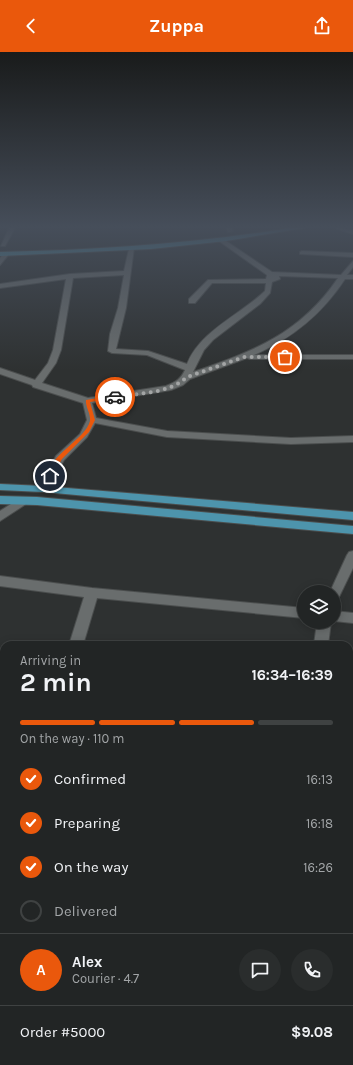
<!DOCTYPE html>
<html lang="en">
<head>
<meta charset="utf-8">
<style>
  :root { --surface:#222525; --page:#2a2d2d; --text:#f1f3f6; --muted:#a2a5a7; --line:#3f4242; --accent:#ea580c }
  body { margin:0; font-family:Karla,sans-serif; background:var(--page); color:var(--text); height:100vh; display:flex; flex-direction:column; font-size:15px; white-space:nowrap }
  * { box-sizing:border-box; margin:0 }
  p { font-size:13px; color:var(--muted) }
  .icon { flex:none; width:22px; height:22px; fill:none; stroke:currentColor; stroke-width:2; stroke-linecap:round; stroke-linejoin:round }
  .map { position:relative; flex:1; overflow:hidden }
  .details { position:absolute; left:0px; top:589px; width:353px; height:424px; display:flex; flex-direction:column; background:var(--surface); border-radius:12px 12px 0 0; box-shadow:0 2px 10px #0003,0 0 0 1px var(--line) }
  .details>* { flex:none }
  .fabs { position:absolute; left:297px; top:533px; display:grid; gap:8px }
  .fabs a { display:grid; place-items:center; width:44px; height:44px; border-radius:50%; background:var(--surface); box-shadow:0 2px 10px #0003,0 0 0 1px var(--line); font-size:20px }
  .pin { position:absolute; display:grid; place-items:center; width:34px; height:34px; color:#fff; margin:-17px; border:2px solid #fff; border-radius:50%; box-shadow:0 1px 4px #0007 }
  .courier { position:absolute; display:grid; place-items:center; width:40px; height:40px; margin:-20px; border:3px solid #ea580c; border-radius:50%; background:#fff; color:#222; box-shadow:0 1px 5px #0007 }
  .headline em { font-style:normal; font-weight:700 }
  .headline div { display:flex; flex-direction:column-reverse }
  .headline { display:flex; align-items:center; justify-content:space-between; height:68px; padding:0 20px }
  h1 { font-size:26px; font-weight:700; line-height:30px }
  .bar { display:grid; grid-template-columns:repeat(4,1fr); gap:6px 4px; align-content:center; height:48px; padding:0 20px }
  .bar i { height:5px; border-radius:3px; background:var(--line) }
  .bar .current { background:var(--accent) }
  .bar p { grid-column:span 4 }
  .line { display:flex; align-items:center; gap:10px; padding:0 20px; border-top:1px solid var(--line) }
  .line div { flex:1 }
  .round { display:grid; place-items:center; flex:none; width:42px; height:42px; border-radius:21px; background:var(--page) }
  ol { padding:0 20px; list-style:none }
  li { display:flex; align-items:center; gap:12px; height:44px }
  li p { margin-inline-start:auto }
  li .icon { padding:4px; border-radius:50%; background:var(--accent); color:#fff; stroke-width:4 }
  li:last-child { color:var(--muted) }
  li i { width:22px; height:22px; border:2px solid var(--line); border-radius:50% }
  header { display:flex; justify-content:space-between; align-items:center; height:52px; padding:0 20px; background:var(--accent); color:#fff; font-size:18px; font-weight:700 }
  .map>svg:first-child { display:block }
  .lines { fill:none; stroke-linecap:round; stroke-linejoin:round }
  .street-casing { stroke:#4b4e4e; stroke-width:2 }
  .primary-casing { stroke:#4b4e4e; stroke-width:2 }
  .street { fill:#696d6d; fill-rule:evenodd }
  .primary { fill:#4d94ac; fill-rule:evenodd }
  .route { fill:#ea580c }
  .done { stroke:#a3a5a5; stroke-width:4; stroke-dasharray:0 7.2 }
</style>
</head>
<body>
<header><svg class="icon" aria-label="back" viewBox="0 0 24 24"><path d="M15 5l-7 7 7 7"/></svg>Zuppa<svg class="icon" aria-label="share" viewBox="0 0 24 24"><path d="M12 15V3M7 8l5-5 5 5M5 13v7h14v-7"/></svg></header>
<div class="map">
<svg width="353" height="1013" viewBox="0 0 353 1013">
  <rect width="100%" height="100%" fill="#2e3131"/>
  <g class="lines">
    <defs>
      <path id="street" d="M9 176H15L5 194H1Z
        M226 176H232L233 179 228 180Z
        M336 176 353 178V182L337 177Z
        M219 187H223L272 220 341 223 353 209V215L347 223H353V227H345C322 262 293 286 254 303H353V307H250L247 306 190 327 183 333 171 338 92 351 96 366 167 379 291 386 353 384V390L291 392 167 385 95 371 87 385 64 408 47 439H39L38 437 56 404 80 382 87 368 83 351 33 335 32 333 0 322V316L35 328 48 311 53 298 66 227 0 236V232L70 222 124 219 129 197 134 196 126 256 116 297 148 299 187 312C200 279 240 263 265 239L266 231H212L195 251H189V247L208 228 266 227 267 223 219 189ZM124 223 118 256 110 282 108 299 112 301 147 303 185 318C181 327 176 330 166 334L88 346 42 331 56 311 61 298 73 226ZM279 224 338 226C300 282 254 299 193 320L204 298 213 288 260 252 270 241 272 230 280 227Z
        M302 199 353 201V205L300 202V200Z
        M4 201 9 202 0 213V206Z
        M22 445 26 446 27 449 26 452 0 469V459Z
        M353 499V516L338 547 334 549V540H330L347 503 349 500Z
        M0 524 92 536 304 556V566L97 546 83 593H69L84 545 0 534Z
        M334 559 353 561V571L334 569Z
        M317 570H331L328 593H314Z
        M0 597H4V609H0Z
        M349 642H353V654H349Z"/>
      <path id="primary" d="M289 176H304L226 189 151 197 0 204V200C97 198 193 192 289 176Z
        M0 432 43 434 353 460V468L43 440 0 438Z
        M0 444 37 445 353 474V482L37 453 0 452Z"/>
    </defs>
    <use href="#street" class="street-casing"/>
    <use href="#primary" class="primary-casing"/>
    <use href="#street" class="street"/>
    <use href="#primary" class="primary"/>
  </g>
  <linearGradient id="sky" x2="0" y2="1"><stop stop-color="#191b1b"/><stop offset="0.55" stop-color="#464e5a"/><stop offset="1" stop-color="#464e5a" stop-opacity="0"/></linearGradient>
  <rect width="353" height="318" fill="url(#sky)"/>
  <path class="route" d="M115 343 117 346 90 350 95 368 89 380 62 407 52 425H48C47 404 86 387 90 369 91 362 85 354 86 348Z"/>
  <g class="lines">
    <path class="done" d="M115 345C138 341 169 342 187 325L244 305H285"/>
  </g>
</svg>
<div class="fabs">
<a><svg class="icon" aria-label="layers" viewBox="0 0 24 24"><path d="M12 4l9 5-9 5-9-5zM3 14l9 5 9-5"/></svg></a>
</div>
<div class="pin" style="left:285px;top:305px;background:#ea580c"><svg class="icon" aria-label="bag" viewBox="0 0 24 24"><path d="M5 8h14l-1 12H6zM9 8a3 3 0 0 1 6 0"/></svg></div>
<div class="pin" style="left:50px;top:424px;background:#1f2937"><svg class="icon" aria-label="home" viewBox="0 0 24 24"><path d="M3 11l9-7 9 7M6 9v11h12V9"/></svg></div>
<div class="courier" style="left:115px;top:345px"><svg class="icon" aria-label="car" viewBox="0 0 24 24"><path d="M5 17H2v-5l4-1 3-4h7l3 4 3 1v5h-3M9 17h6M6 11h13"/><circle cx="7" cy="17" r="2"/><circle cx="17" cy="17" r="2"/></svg></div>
<section class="details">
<div class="headline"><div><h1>2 min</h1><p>Arriving in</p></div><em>16:34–16:39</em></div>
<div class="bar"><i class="current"></i><i class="current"></i><i class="current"></i><i></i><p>On the way · 110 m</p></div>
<ol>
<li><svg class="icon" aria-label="check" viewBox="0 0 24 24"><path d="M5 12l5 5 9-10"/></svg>Confirmed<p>16:13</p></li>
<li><svg class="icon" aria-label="check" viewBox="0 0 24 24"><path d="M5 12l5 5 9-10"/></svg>Preparing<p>16:18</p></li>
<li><svg class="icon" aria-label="check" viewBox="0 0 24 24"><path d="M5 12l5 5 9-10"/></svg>On the way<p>16:26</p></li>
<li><i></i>Delivered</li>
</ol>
<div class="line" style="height:72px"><b class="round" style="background:var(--accent);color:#fff">A</b><div><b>Alex</b><p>Courier · 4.7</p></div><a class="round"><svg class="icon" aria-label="chat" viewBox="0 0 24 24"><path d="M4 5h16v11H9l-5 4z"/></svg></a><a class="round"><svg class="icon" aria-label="phone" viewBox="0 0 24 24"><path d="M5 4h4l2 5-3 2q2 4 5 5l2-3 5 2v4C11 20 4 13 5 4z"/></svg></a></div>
<div class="line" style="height:52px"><div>Order #5000</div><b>$9.08</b></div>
</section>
</div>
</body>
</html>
